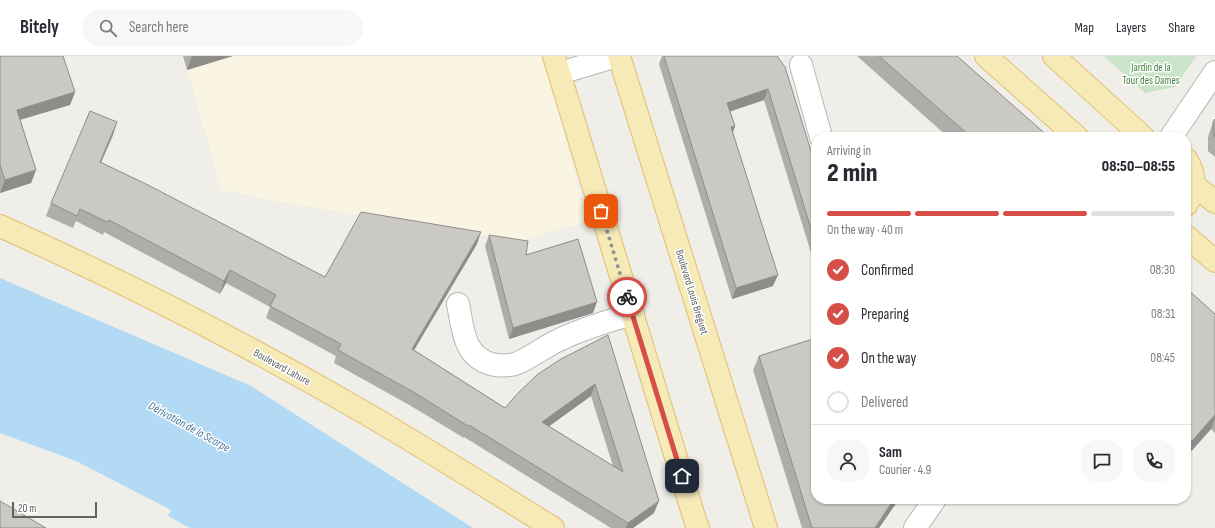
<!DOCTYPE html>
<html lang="en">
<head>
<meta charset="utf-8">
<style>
  :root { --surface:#fff; --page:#f7f7f7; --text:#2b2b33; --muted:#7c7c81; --line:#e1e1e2; --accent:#d54f48 }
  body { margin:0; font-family:"Sofia Sans Condensed",sans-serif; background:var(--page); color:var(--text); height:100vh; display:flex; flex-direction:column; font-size:15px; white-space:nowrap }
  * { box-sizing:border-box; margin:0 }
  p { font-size:13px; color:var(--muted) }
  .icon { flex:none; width:22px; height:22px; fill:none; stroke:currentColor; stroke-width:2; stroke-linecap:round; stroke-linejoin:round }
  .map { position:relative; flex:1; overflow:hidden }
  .side { position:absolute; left:811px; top:76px; width:380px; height:372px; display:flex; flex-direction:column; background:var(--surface); border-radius:16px; box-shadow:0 1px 3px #0004 }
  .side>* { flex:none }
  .scale { position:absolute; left:12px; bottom:10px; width:85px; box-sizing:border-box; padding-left:4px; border:2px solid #5f6366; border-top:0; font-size:11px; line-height:14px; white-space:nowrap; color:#5f6366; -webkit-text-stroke:3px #fff; paint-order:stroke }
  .pin { position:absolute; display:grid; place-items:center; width:34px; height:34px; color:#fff; margin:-17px; border-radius:8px; box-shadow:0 2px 6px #0006 }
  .courier { position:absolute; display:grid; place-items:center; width:40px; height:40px; margin:-20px; border:3px solid #d54f48; border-radius:50%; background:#fff; color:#222; box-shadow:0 1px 5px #0007 }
  .overview em { font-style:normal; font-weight:800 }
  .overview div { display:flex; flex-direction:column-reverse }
  .overview { display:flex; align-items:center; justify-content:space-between; height:68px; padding:0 16px }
  h1 { font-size:26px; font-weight:800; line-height:30px }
  .bar { display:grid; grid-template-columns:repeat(4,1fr); gap:6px 4px; align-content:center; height:48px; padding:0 16px }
  .bar i { height:5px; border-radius:3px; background:var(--line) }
  .bar .on { background:var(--accent) }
  .bar p { grid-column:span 4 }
  .line { display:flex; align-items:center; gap:10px; padding:0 16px; border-top:1px solid var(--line) }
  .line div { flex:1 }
  .round { display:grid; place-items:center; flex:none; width:42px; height:42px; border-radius:16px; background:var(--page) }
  ol { padding:0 16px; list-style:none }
  li { display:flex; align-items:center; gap:12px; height:44px }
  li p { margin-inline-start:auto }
  li .icon { padding:4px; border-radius:50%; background:var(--accent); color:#fff; stroke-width:4 }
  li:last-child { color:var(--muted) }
  li i { width:22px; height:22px; border:2px solid var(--line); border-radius:50% }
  header { display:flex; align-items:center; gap:24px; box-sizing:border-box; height:56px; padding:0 20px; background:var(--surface); border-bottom:1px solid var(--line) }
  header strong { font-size:19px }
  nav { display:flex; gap:22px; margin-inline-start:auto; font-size:14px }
  .search { width:280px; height:36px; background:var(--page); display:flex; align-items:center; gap:10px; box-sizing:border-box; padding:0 14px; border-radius:16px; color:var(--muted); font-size:15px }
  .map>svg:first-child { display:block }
  .commercial { fill:#faf4e2 }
  .green { fill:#c9e4c8 }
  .water { fill:#b2daf5 }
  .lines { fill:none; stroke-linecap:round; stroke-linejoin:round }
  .minor-casing { stroke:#b5b8bb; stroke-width:24 }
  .major-casing { stroke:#e1be6f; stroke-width:24 }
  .minor { stroke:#fff; stroke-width:22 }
  .major { stroke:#f6eab7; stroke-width:22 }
  .wall { fill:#afada9; fill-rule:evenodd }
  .shaded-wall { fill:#8e8d89 }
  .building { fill:#cbc9c4; stroke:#8e8d89; fill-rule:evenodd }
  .done { stroke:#919494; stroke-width:4; stroke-dasharray:0 7.2 }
  .route { stroke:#d54f48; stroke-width:5 }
  .labels { text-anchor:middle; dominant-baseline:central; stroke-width:3; stroke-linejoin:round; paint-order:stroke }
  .park-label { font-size:11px; fill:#418342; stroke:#fff }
  .street-label { font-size:11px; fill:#5f6366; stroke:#fff }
  .water-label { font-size:12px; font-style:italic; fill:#4c779e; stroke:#fff }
</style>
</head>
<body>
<header>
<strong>Bitely</strong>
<div class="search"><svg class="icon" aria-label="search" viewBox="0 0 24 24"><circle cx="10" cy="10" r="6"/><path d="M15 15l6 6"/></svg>Search here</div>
<nav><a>Map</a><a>Layers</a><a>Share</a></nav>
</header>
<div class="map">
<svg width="1215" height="472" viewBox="0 0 1215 472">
  <rect width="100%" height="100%" fill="#efeee8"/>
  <path class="commercial" d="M183 0H544L587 166 519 185 275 145 222 134Z"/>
  <path class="green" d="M1104 0H1196L1175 31 1145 37Z"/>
  <path class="water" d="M0 222 251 330 473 472H190L168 460 171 454 76 405 0 377Z"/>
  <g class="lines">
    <defs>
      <path id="minor" d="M801 9 821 81
        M560 17 617 0
        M1171 81 1215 16
        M458 248C463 272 463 300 491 308 499 310 507 310 515 308 531 302 545 290 561 283 584 272 608 265 633 258
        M915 472 935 443"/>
      <path id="major" d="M554 0 695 464 698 472
        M619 0 766 472
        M986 0 1077 81
        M1054 0 1143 81
        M1186 103C1196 118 1196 134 1186 149
        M1194 129 1215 146
        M0 170C127 227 252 291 372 361 433 397 493 435 553 472
        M1186 180 1215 205"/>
    </defs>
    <use href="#minor" class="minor-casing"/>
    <use href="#major" class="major-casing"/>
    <use href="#minor" class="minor"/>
    <use href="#major" class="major"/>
  </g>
  <path class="wall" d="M0 0 75 36 70 49 20 64 36 114 31 127 0 137Z
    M183 0H233L187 14Z
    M662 0H777L816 111V213L764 44 730 55 735 70 733 76 773 230 732 243 659 8Z
    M857 0H957L1049 81H948Z
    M1215 63V101L1208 95V81L1213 66Z
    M113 79 101 106 325 221 477 188 414 294 505 352 608 279 654 457 633 472H611L464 381V382L411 350 334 307 336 300 266 262 270 251 226 227 220 238 104 176 103 179 76 165 73 172 46 160 51 147ZM591 340 613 410 549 370Z
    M489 179 526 199 593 257 509 283 485 190Z
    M1186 232 1215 258V377L1211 373 1186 401Z
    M759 300 816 443H899L879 472H802L753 314Z"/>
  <path class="shaded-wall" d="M192 0H233L187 14Z
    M768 33 764 44 723 58 727 47Z
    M75 36 70 49 12 66 17 54Z
    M117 66 113 79 96 118 100 106Z
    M735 70 731 81V71Z
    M36 114 31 127 0 137 5 124Z
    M481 176 477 188 407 306 412 293Z
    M230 214 226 227 220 238 224 225Z
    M778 219 773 230 732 243 736 232Z
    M597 246 593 257 509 283 513 272Z
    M595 328 591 340 537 379 542 366Z
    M1215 359V362L1211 373 1186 401 1192 385Z
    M894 443H899L879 472H875Z
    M659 445 654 457 633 472H626L628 467Z"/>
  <path class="building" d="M0 0H63L75 36 17 54 36 114 5 124 0 109Z
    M664 0H777L785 11 816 111V189L768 33 727 47 735 70 731 71 778 219 736 232Z
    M879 0H957L1049 81H971Z
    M90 55 117 66 100 106 148 129 325 221 361 156 481 176 412 293 505 352 518 337 538 318 561 303 608 279 659 445 628 467 469 369 468 370 415 337 338 294 341 288 270 250 276 239 230 214 224 225 109 164 107 166 80 153 77 160 51 147ZM595 328 623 416 542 366Z
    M1215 63V81L1214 80 1213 66Z
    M489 179 528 185 526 199 578 183 597 246 513 272Z
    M1186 232 1215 258V359L1192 385 1186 379Z
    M816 282V443H894L875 472H812L759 300Z
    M0 445 46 472H0Z"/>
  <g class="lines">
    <path class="done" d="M601 155 627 241"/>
    <path class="route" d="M627 241 682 420"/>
  </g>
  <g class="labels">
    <g class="park-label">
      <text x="1151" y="11">Jardin de la<tspan x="1151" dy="13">Tour des Dames</tspan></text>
    </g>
    <g class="street-label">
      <text transform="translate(692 236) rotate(73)">Boulevard Louis Bréguet</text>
      <text transform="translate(282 311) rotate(29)">Boulevard Lahure</text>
    </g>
    <g class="water-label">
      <text transform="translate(189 371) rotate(29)">Dérivation de la Scarpe</text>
    </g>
  </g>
</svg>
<div class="scale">20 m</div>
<div class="pin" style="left:601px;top:155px;background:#ea580c"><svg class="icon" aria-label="bag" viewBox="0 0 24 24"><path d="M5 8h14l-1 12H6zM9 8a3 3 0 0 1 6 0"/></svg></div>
<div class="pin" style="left:682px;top:420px;background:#1f2937"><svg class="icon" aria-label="home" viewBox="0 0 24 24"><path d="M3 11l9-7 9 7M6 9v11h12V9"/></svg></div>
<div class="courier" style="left:627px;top:241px"><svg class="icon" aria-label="bike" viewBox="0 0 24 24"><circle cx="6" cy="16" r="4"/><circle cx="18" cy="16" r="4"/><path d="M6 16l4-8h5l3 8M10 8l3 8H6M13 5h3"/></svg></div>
<section class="side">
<div class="overview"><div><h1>2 min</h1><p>Arriving in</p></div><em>08:50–08:55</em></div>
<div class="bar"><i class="on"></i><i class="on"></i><i class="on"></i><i></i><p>On the way · 40 m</p></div>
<ol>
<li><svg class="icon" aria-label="check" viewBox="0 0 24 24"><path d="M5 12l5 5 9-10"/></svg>Confirmed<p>08:30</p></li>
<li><svg class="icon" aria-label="check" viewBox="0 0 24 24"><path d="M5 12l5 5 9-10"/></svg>Preparing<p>08:31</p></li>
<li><svg class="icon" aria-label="check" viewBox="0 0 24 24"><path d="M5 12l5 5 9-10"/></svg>On the way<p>08:45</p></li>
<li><i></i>Delivered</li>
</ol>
<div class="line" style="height:72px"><a class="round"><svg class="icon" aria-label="person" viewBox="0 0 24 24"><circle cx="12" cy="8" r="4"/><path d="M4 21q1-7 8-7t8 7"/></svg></a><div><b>Sam</b><p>Courier · 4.9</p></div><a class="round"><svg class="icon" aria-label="chat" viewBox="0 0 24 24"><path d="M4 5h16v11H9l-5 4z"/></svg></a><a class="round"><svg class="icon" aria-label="phone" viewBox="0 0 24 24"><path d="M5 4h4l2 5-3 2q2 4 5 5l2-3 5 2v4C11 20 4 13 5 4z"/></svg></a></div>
</section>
</div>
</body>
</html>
